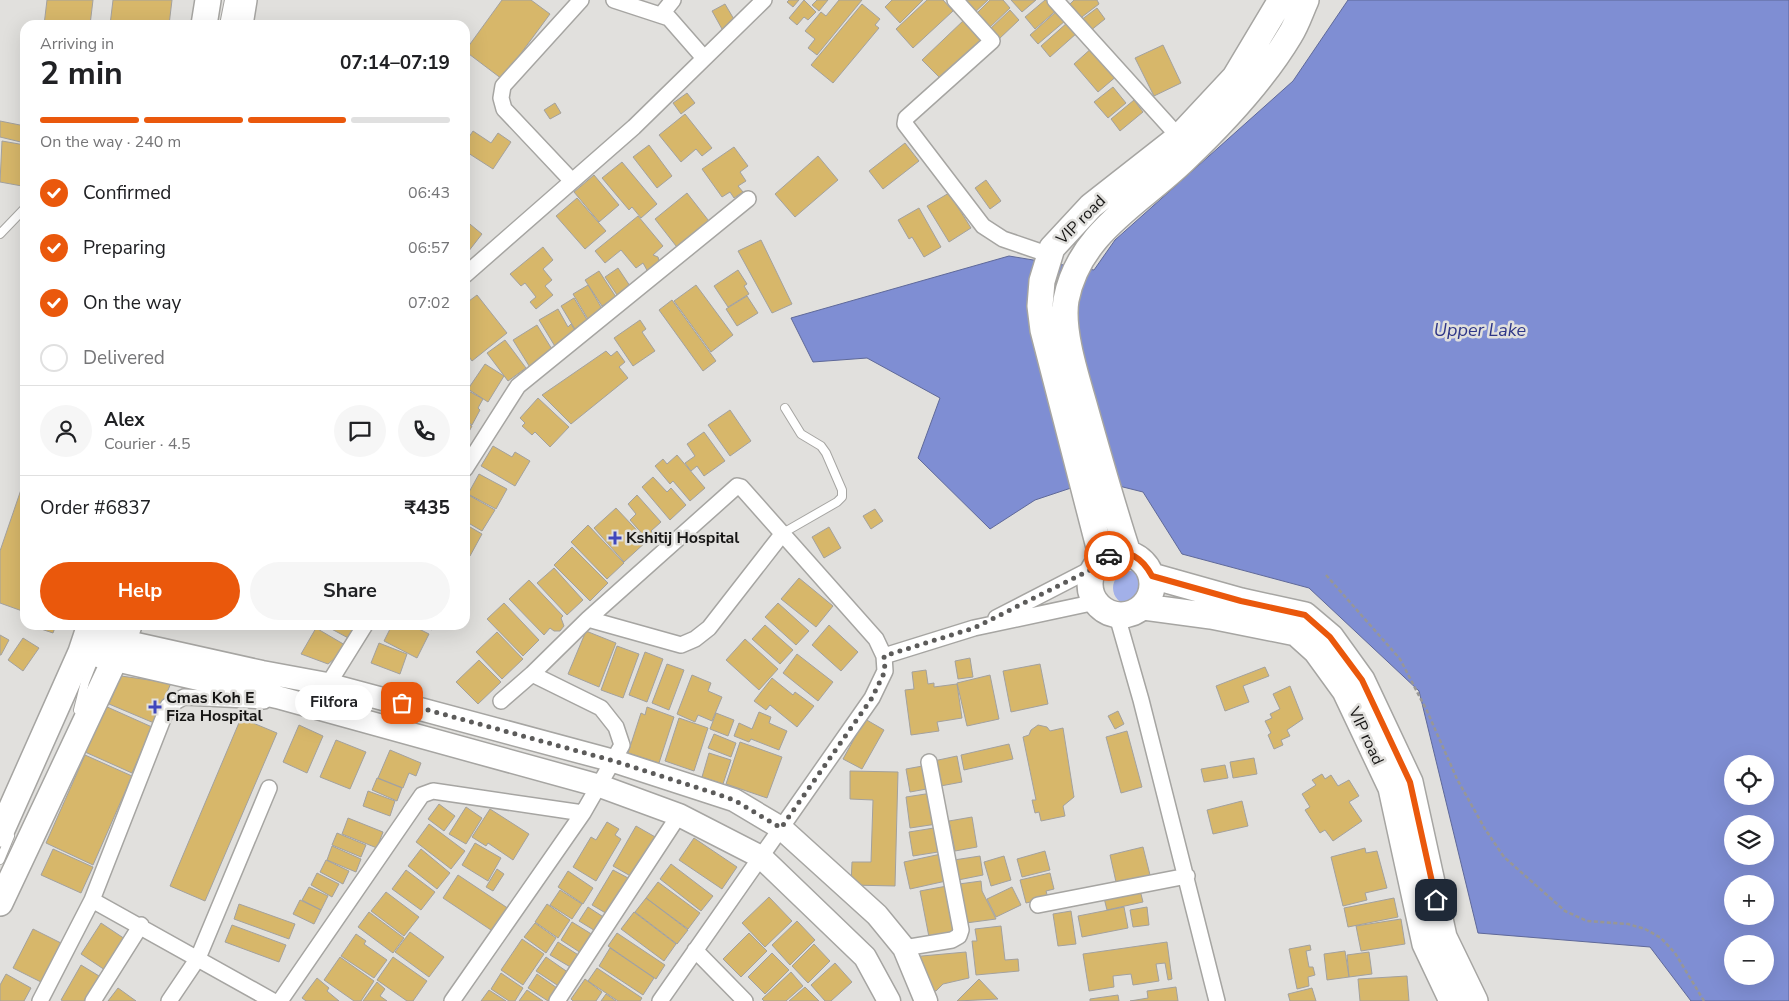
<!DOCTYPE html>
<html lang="en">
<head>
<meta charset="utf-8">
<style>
  :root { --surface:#fff; --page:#f6f6f6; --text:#202124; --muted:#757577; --line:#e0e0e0; --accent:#ea580c }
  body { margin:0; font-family:"Nunito Sans",sans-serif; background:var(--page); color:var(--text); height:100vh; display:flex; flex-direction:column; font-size:19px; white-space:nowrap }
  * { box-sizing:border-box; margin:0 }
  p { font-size:16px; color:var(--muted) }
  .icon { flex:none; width:28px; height:28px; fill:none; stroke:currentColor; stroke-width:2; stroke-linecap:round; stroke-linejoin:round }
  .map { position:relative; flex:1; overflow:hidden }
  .side { position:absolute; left:20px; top:20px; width:450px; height:610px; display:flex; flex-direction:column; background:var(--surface); border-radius:15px; box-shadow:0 5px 20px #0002 }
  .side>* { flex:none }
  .controls { position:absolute; left:1724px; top:755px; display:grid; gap:10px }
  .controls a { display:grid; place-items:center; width:50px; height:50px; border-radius:50%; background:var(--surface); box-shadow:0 5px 20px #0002; font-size:25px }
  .pin { position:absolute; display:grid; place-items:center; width:42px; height:42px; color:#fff; margin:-21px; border-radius:10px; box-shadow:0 2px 8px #0006 }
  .courier { position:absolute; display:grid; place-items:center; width:50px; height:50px; margin:-25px; border:4px solid #ea580c; border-radius:50%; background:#fff; color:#222; box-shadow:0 1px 6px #0007 }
  .bubble { position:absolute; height:35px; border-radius:18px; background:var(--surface); box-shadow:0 5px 20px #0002; font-size:16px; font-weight:700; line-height:35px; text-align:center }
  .headline em { font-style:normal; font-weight:700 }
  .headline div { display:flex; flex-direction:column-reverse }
  .headline { display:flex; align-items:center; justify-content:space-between; height:85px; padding:0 20px }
  h1 { font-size:32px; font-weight:700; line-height:38px }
  .bar { display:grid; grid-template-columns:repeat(4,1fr); gap:8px 5px; align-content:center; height:60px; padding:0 20px }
  .bar i { height:6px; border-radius:4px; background:var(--line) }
  .bar .on { background:var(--accent) }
  .bar p { grid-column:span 4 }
  .line { display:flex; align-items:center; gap:12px; padding:0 20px; border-top:1px solid var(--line) }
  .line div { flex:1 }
  .round { display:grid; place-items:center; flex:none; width:52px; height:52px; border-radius:26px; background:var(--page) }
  ol { padding:0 20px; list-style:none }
  li { display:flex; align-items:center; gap:15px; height:55px }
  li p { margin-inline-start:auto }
  li .icon { padding:5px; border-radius:50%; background:var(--accent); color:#fff; stroke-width:4 }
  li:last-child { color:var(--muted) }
  li i { width:28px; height:28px; border:2px solid var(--line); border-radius:50% }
  .action { display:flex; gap:10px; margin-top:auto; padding:10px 20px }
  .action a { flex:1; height:58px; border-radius:30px; background:var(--accent); color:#fff; font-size:20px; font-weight:700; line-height:58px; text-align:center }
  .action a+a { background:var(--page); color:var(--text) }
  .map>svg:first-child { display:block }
  .green { fill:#a2b0e8 }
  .water { fill:#7f8ed3; stroke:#5f6999; fill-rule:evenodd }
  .building { fill:#d7b76a; stroke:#a3a19e }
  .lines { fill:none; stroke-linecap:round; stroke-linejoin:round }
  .lane-casing { stroke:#a6a5a2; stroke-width:10 }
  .street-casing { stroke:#a6a5a2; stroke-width:18 }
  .secondary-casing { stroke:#a6a5a2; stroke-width:25 }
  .primary-casing { stroke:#a6a5a2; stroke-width:28 }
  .path { stroke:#989795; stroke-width:2.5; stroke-dasharray:4 2.5; stroke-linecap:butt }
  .lane { stroke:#fff; stroke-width:8 }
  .street { stroke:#fff; stroke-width:15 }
  .secondary { stroke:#fff; stroke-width:22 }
  .primary { stroke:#fff; stroke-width:25 }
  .done { stroke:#5c5b5a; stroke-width:5; stroke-dasharray:0 9 }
  .route { stroke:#ea580c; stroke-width:6 }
  .poi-dot { fill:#3f47bc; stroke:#e1e0dd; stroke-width:2 }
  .labels { text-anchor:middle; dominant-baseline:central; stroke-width:5; stroke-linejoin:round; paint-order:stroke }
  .street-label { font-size:16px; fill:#151413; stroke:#e1e0dd }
  .poi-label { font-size:16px; font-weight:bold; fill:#151413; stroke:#e1e0dd; text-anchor:start }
  .water-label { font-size:18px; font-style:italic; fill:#2e3687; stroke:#e1e0dd }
</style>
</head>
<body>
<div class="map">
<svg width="1789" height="1001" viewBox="0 0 1789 1001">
  <rect width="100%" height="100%" fill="#e1e0dd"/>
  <path class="green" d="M1113 588a17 17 0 1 1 34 0a17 17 0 1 1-34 0Z"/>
  <path class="water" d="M1348 0H1789V1001H1691L1650 947 1478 933 1419 691 1309 588 1182 554 1143 492 1095 480 1035 500 990 529 918 458 940 398 867 358 813 362 791 318 1009 256 1094 270 1115 240 1293 81ZM1732 764H1765V796H1732ZM1732 824H1765V856H1732ZM1732 884H1765V916H1732ZM1732 944H1765V976H1732Z"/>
  <path class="building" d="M47 0H93L90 25H44Z
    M113 0H172L169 25H110Z
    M502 0H531L550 14 502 79 465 51Z
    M789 0H799L793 7 787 2Z
    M804 0 816 12 808 20 804 17 797 25 789 18Z
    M817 0H828L819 11 812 5Z
    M839 0H862L817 55 808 48 815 39 805 31 821 12 826 16Z
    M892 0H923L900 23 885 7Z
    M927 0H943L953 11 913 48 896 29Z
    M958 0H988L972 15Z
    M990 0H1003L1010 8 989 28 976 14Z
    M1011 0H1036L1022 12Z
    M1045 0H1052L1059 8 1035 29 1025 17Z
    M1074 0H1097L1099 4 1078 20 1068 6Z
    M725 4 735 21 722 29 712 11Z
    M862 4 880 19 875 25 879 28 833 83 811 65Z
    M1097 8 1105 19 1090 31 1081 20Z
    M1010 10 1019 20 999 39 990 29Z
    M1057 11 1065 21 1038 44 1030 35Z
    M965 19 984 39 942 80 922 60Z
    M1068 22 1077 33 1050 57 1041 46Z
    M1163 45 1181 83 1154 96 1135 58Z
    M1094 46 1118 75 1098 92 1074 64Z
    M1113 87 1126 103 1108 118 1094 102Z
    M687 93 695 103 681 114 673 103Z
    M1134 100 1143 112 1120 131 1111 119Z
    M555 103 561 113 550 119 544 110Z
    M685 114 712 148 702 156 696 149 681 162 659 135Z
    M0 121 25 126V143L0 137Z
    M473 131 491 143 498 133 511 142 493 169 465 151V143Z
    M2 141 25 145 22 186 0 182Z
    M905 143 919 161 883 189 869 171Z
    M649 145 672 176 657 188 633 157Z
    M734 147 748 166 740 172 746 181 738 186 743 192 734 198 730 192 722 197 702 169Z
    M818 156 838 180 795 217 775 194Z
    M622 162 657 204 641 218 632 207 629 210 602 178Z
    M594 175 619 205 599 222 574 192Z
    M986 180 1001 201 990 209 975 188Z
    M687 193 712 225 680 251 655 219Z
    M949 193 971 228 949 242 927 206Z
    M577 198 606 231 585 249 556 216Z
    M919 208 941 247 924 257 912 237 909 239 898 220Z
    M638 216 663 246 653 255 658 257 660 264 648 272 643 263 636 268 621 250 605 263 595 251Z
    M465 220 482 234 468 252 465 249Z
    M761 240 792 304 772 313 738 251Z
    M543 247 553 260 543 269 552 280 545 286 553 295 536 309 530 302 536 297 525 283 521 286 510 274Z
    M618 268 632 289 619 298 605 277Z
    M738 270 747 284 744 286 749 294 728 307 714 286Z
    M599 271 616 297 602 306 585 280Z
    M588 285 604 312 589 321 573 294Z
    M696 285 733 335 711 352 674 301Z
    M477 295 507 333 472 361 465 351V304Z
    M747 296 758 313 737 326 726 309Z
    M574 298 589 323 576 331 561 306Z
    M672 300 716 361 703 371 659 310Z
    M558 309 568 327 571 324 578 335 556 348 539 320Z
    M640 320 646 329 642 332 655 351 633 366 614 338Z
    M537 325 555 354 531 369 513 340Z
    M505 340 526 368 508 381 487 353Z
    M606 351 611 356 617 351 625 362 619 367 628 378 571 424 542 395Z
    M485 364 504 376 488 402 468 389Z
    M465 389 483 399 478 408 480 410 472 425 465 420Z
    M538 398 569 427 550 447 535 432 532 435 522 426 525 423 520 418Z
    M730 410 751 441 730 456 708 425Z
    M465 422 472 426 465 439Z
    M704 432 725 461 704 476 697 466 691 471 685 463 695 456 687 444Z
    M493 446 512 457 515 452 530 461 515 486 481 466Z
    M677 455 705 488 690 501 673 481 670 484 655 466 663 459 667 464Z
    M479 474 507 489 496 509 468 494Z
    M653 477 667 492 671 488 686 505 670 520 642 487Z
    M25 478V612L0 603V551Z
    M465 493 495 510 482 531 465 521Z
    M637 495 661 522 651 531 657 538 651 544 630 520 636 514 628 504Z
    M616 508 647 541 624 562 594 528Z
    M875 509 883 521 871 529 863 516Z
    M465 524 482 534 470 556 465 553Z
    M588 525 624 563 607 579 571 542Z
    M829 527 841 548 824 558 812 537Z
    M572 547 608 583 590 601 554 565Z
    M554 568 583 600 567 615 537 583Z
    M799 578 833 606 816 627 781 599Z
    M529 580 563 616 561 618 564 626 560 631H554L550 628 544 635 509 599Z
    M504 603 539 640 523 656 487 619Z
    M778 603 809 631 796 645 765 617Z
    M29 625H56L53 633Z
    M324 625H360L352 640Z
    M392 625H411L429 634 417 658 384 641Z
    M424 625H434L432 630Z
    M765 625 793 650 780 664 752 639Z
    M829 625 858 652 841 671 812 645Z
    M316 628 345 645 340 654 328 664 301 654Z
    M586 631 616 643 599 687 568 674Z
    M497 632 523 659 502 679 476 652Z
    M0 635 9 640 1 655H0Z
    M23 638 39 648 23 671 8 660Z
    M745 639 778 669 759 690 726 660Z
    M379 643 407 654 400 674 371 663Z
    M617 646 639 654 623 698 601 690Z
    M645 652 663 659 647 702 629 695Z
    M797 654 833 682 818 701 783 673Z
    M970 658 973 677 958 679 955 661Z
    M479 660 501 682 478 704 456 682Z
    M667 664 684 670 669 710 652 703Z
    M1040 664 1048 704 1011 712 1003 671Z
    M1265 667 1269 676 1243 686 1249 702 1225 711 1216 686Z
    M926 670 928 684 934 683V687L957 684 962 718 937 722 939 731 911 735 905 690 914 689 912 672Z
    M692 675 711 683 708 691 722 697 712 721 698 715 695 722 677 714Z
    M990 675 999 719 967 726 957 683Z
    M121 676 171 683 154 723 109 704Z
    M772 678 793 695 795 692 814 706 797 727 770 705 766 710 754 701Z
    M1290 686 1303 719 1287 730 1290 736 1281 740 1283 745 1274 749 1268 735 1271 733 1265 721 1272 718 1270 714 1280 709 1273 694Z
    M105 706 152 727 132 773 85 752Z
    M647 707 674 717 659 763 628 753 641 713 645 715Z
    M1118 711 1124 724 1115 729 1108 716Z
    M759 712 771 717 769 723 787 731 779 750 751 739 749 742 734 736 739 723 752 729Z
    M716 713 734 720 728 736 710 729Z
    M241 718 277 733 205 901 170 886Z
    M679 718 708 728 694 771 665 761Z
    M865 719 884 730 862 769 843 759Z
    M299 725 323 736 307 773 283 762Z
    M1038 725 1047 727 1050 731 1063 728 1074 797 1063 806 1065 816 1041 821 1039 812 1035 813 1032 800H1036L1023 737 1029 735 1031 730Z
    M1127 731 1142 787 1121 793 1106 737Z
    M714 734 736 743 731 757 708 748Z
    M336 740 366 752 350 789 320 777Z
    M740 742 782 757 767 798 726 784Z
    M1009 744 1013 759 964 770 961 755Z
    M390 750 421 763 416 776 409 773 403 788 378 778Z
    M709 753 731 760 723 784 702 777Z
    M85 755 132 776 93 865 46 843Z
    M957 756 962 782 935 787 929 762Z
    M1254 758 1257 774 1233 778 1230 762Z
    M928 765 932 788 910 792 906 769Z
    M1225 765 1228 778 1204 782 1201 769Z
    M850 771 898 772 895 886 851 885 852 862H871L873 800 850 799Z
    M1322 774 1325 779 1331 775 1338 786 1349 780 1359 796 1349 802 1362 821 1333 841 1325 830 1320 833 1305 810 1310 807 1302 794 1316 785 1312 780Z
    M377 778 402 788 397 801 372 790Z
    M368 791 395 801 390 816 363 806Z
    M932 793 937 824 910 828 906 797Z
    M1242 801 1248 826 1213 834 1207 810Z
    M439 804 455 816 444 831 428 819Z
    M466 807 482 818 466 844 449 834Z
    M490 809 529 834 513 860 488 843 486 846 472 837Z
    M972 817 977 847 955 851 949 821Z
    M348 818 383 832 377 848 342 834Z
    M607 822 619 829 615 835 621 839 596 881 573 867 591 837 596 840Z
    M429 824 465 851 451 869 416 842Z
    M636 826 657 838 634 878 613 866Z
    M934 828 938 852 913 856 909 832Z
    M337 833 366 845 361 857 332 845Z
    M694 838 737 867 722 889 679 860Z
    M475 843 501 858 488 881 462 865Z
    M332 846 361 859 356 872 327 860Z
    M1143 847 1151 879 1110 883 1116 882 1110 855Z
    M1365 848 1366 853 1377 851 1387 888 1365 893 1367 900 1343 906 1331 857Z
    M53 849 93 867 81 893 41 875Z
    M421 849 450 873 437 889 408 866Z
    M1045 851 1050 870 1022 877 1017 859Z
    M941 854 946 881 910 889 904 862Z
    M980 856 983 875 958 880 954 860Z
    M1004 856 1011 880 991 886 984 862Z
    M326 860 349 871 343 884 320 872Z
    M671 864 713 896 701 911 660 879Z
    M497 869 504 874 493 891 486 887Z
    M406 870 435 892 421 910 392 889Z
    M613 870 630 879 609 915 592 905Z
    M568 871 593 888 583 904 558 887Z
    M317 873 339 884 332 897 311 885Z
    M1050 873 1054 889 1046 891 1048 898 1026 903 1020 880Z
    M458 875 509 909 494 932 443 898Z
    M981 881 982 891 996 919 966 923 959 884Z
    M658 882 700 913 688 929 646 898Z
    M947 886 955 932 929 937 920 891Z
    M309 887 328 896 321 910 302 900Z
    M1012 887 1021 905 996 917 987 899Z
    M560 890 582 904 572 919 550 905Z
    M1140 890 1143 902 1107 910 1104 898Z
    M386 892 419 917 404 936 371 911Z
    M769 897 792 921 765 947 742 923Z
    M646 898 688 930 677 944 635 912Z
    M1394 898 1398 917 1348 927 1344 908Z
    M300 900 321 910 314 924 293 914Z
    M239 904 295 924 289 939 234 919Z
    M547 904 570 920 558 938 535 922Z
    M588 907 605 918 597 932 579 921Z
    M1124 907 1128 928 1082 937 1078 916Z
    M1147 907 1149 925 1133 927 1130 910Z
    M1071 911 1076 944 1058 946 1053 914Z
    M369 912 404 938 393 953 358 927Z
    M634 912 676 944 664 961 621 929Z
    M1401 919 1405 944 1361 951 1356 926Z
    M797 921 815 940 790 965 772 945Z
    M572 922 593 935 581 953 561 940Z
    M101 923 128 941 108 972 81 954Z
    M535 923 556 938 546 953 524 937Z
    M232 925 286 945 279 962 225 942Z
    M1001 926 1005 960 1018 959 1019 971 976 975 972 941H977L975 929Z
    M33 929 61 943 41 982 13 968Z
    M410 932 444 957 429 977 395 952Z
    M617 933 665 965 656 979 608 946Z
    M749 933 767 951 741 977 723 959Z
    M356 934 366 941 364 944 387 960 374 978 341 956Z
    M522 939 544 954 523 985 501 970Z
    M558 942 580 956 572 968 550 955Z
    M1167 942 1172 979 1168 980 1165 963 1156 964 1159 981 1133 985 1131 974 1113 976 1114 987 1089 991 1083 954Z
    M814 944 830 961 808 983 792 966Z
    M1310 945 1311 950 1306 951 1309 967H1313L1315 975 1308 977 1309 986 1297 989 1289 949Z
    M610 948 654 978 643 995 599 966Z
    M1345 951 1349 977 1327 980 1324 954Z
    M966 952 969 978 943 984 936 991 926 989 911 957Z
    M1369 952 1372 974 1349 977 1347 955Z
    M772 953 789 970 765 994 748 977Z
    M340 957 374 981 361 1001H354L324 980Z
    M393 957 427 981 413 1001H407L377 980Z
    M546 957 569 973 560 987 536 971Z
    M835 963 852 982 831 1001H825L811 985Z
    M81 965 104 979 91 1001H63L61 1000Z
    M597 968 642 998 640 1001H618L588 981Z
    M791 972 803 986 786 1001H764L762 999Z
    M501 973 523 988 515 1001H509L491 989Z
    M6 974 31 988 24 1001H0V985Z
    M537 974 557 988 548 1001 528 988Z
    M1407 976 1409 1001H1360L1358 979Z
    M317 978 329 988 327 991 339 1001H306L302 998Z
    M585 979 602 992 596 1001H573L571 999Z
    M979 979 998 999 957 1001Z
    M377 982 385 989 380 996 387 1001H363Z
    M805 987 819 1001H789Z
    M1176 987 1178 1001H1130L1148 998 1147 991Z
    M118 988 136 1001H108Z
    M1312 988 1316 1001H1290L1288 994Z
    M489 990 506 1001H481Z
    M527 990 543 1001H519Z
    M606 994 616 1001H601Z
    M1118 995 1119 1001H1090V999Z"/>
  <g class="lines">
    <defs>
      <path id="lane" d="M224 25 229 0
        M0 234 25 208
        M783 533 837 502 842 497V490L826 453 821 446 801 434 785 408
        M78 710 85 682 95 657
        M0 860 10 836"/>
      <path id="street" d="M614 0 669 18 704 58
        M955 0 992 41 906 118 905 124 983 226 1003 239 1050 255
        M1055 0 1179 137
        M661 15 673 0
        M572 181 504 109 501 98 503 86 581 0
        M465 275 634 127 764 0
        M465 469 518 386 748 199
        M1117 616 1141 700 1217 1001
        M996 618 1093 568
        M588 619 681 645 695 639 709 628 783 533
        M501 701 532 674 588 619 737 486 741 487 876 639 884 656
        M314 707 365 625
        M92 900 273 1001
        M1038 905 1187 876
        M904 948 952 940 959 936 961 930 929 762
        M695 950 745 1001
        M40 1001 92 900 168 706 184 697 264 701
        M93 1001 141 925
        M169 1001 198 958 269 788
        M280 1001 422 795 433 791 583 813
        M452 1001 583 813 622 745 616 727 601 708 532 674
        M557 1001 679 815
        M660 1001 872 698 885 671 884 656 974 628 1096 602"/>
      <path id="secondary" d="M87 633 262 672 327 684 614 761 734 800 781 828 877 915 904 948 926 1001
        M81 652 277 697 600 786 679 815 761 857 865 957 889 1001"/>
      <path id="primary" d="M204 25 208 0
        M240 25 244 0
        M1090 584a31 31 0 1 1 62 0a31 31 0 1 1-62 0Z
        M1128 553C1112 504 1098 454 1084 404 1076 376 1061 330 1066 300 1079 232 1140 203 1185 159 1224 122 1263 80 1290 35 1297 24 1301 11 1306 0
        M1102 559 1043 330 1040 306 1042 281 1052 248 1091 206 1179 137 1235 77 1281 0
        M1152 576 1241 601 1305 615 1331 637 1362 680 1410 782 1444 937 1475 1001
        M1144 607 1211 616 1296 633 1316 651 1345 691 1391 788 1425 944 1452 1001
        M0 834 81 652 90 625
        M0 903 123 642 129 625"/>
    </defs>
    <use href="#lane" class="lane-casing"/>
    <use href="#street" class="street-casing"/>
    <use href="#secondary" class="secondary-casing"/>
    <use href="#primary" class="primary-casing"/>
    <path class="path" d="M1326 575 1400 659 1427 711 1457 779 1485 829 1504 857 1565 911 1587 921 1628 924 1645 929 1661 938 1675 953 1704 1001"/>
    <use href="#lane" class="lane"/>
    <use href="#street" class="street"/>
    <use href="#secondary" class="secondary"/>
    <use href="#primary" class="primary"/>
  </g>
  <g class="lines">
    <path class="done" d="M402 703 614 761 717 794 734 800 781 828 872 698 885 671 884 656 974 628 1094 568 1102 558 1109 556"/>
    <path class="route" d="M1109 556C1128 547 1143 559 1152 576L1241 601 1305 615 1330 637 1362 680 1410 782 1436 900"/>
  </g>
  <g class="poi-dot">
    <path d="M612.5 530.5h5v5h5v5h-5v5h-5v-5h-5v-5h5z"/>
    <path d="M152.5 699.5h5v5h5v5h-5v5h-5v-5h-5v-5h5z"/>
  </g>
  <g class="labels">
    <g class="street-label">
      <text transform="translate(1081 220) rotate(-45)">VIP road</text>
      <text transform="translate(1366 736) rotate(65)">VIP road</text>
    </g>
    <g class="poi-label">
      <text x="626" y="538">Kshitij Hospital</text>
      <text x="166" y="698">Cmas Koh E<tspan x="166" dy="18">Fiza Hospital</tspan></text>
    </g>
    <g class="water-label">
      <text x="1480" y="330">Upper Lake</text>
    </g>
  </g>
</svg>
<div class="controls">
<a><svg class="icon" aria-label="locate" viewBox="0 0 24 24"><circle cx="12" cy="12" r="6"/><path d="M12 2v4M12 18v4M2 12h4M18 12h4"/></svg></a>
<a><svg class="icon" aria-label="layers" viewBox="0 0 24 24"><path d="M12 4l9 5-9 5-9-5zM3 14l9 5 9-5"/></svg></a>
<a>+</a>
<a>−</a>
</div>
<div class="pin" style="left:402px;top:703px;background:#ea580c"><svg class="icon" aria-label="bag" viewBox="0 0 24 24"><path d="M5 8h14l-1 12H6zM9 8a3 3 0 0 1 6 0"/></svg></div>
<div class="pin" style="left:1436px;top:900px;background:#1f2937"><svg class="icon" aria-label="home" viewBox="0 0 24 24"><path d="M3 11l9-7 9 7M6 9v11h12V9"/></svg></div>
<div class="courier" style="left:1109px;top:556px"><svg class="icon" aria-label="car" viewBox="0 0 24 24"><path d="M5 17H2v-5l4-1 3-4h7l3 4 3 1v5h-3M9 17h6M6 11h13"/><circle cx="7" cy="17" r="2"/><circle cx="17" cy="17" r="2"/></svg></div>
<div class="bubble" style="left:295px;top:685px;width:78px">Filfora</div>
<section class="side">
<div class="headline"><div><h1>2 min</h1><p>Arriving in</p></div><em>07:14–07:19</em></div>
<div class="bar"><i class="on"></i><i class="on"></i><i class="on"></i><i></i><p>On the way · 240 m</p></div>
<ol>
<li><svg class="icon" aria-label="check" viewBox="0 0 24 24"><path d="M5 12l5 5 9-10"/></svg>Confirmed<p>06:43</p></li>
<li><svg class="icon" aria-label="check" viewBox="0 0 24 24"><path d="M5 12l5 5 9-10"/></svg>Preparing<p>06:57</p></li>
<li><svg class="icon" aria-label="check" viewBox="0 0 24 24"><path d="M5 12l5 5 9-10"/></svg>On the way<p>07:02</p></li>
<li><i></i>Delivered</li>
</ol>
<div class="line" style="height:90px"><a class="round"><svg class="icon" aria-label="person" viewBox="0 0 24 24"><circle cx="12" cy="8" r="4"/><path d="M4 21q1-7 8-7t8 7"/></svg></a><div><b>Alex</b><p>Courier · 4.5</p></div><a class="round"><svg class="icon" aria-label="chat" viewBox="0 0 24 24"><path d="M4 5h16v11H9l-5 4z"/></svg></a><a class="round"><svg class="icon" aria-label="phone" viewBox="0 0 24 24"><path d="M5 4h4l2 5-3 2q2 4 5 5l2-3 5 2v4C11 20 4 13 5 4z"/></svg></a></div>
<div class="line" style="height:65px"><div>Order #6837</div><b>₹435</b></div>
<div class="action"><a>Help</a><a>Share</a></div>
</section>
</div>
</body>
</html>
